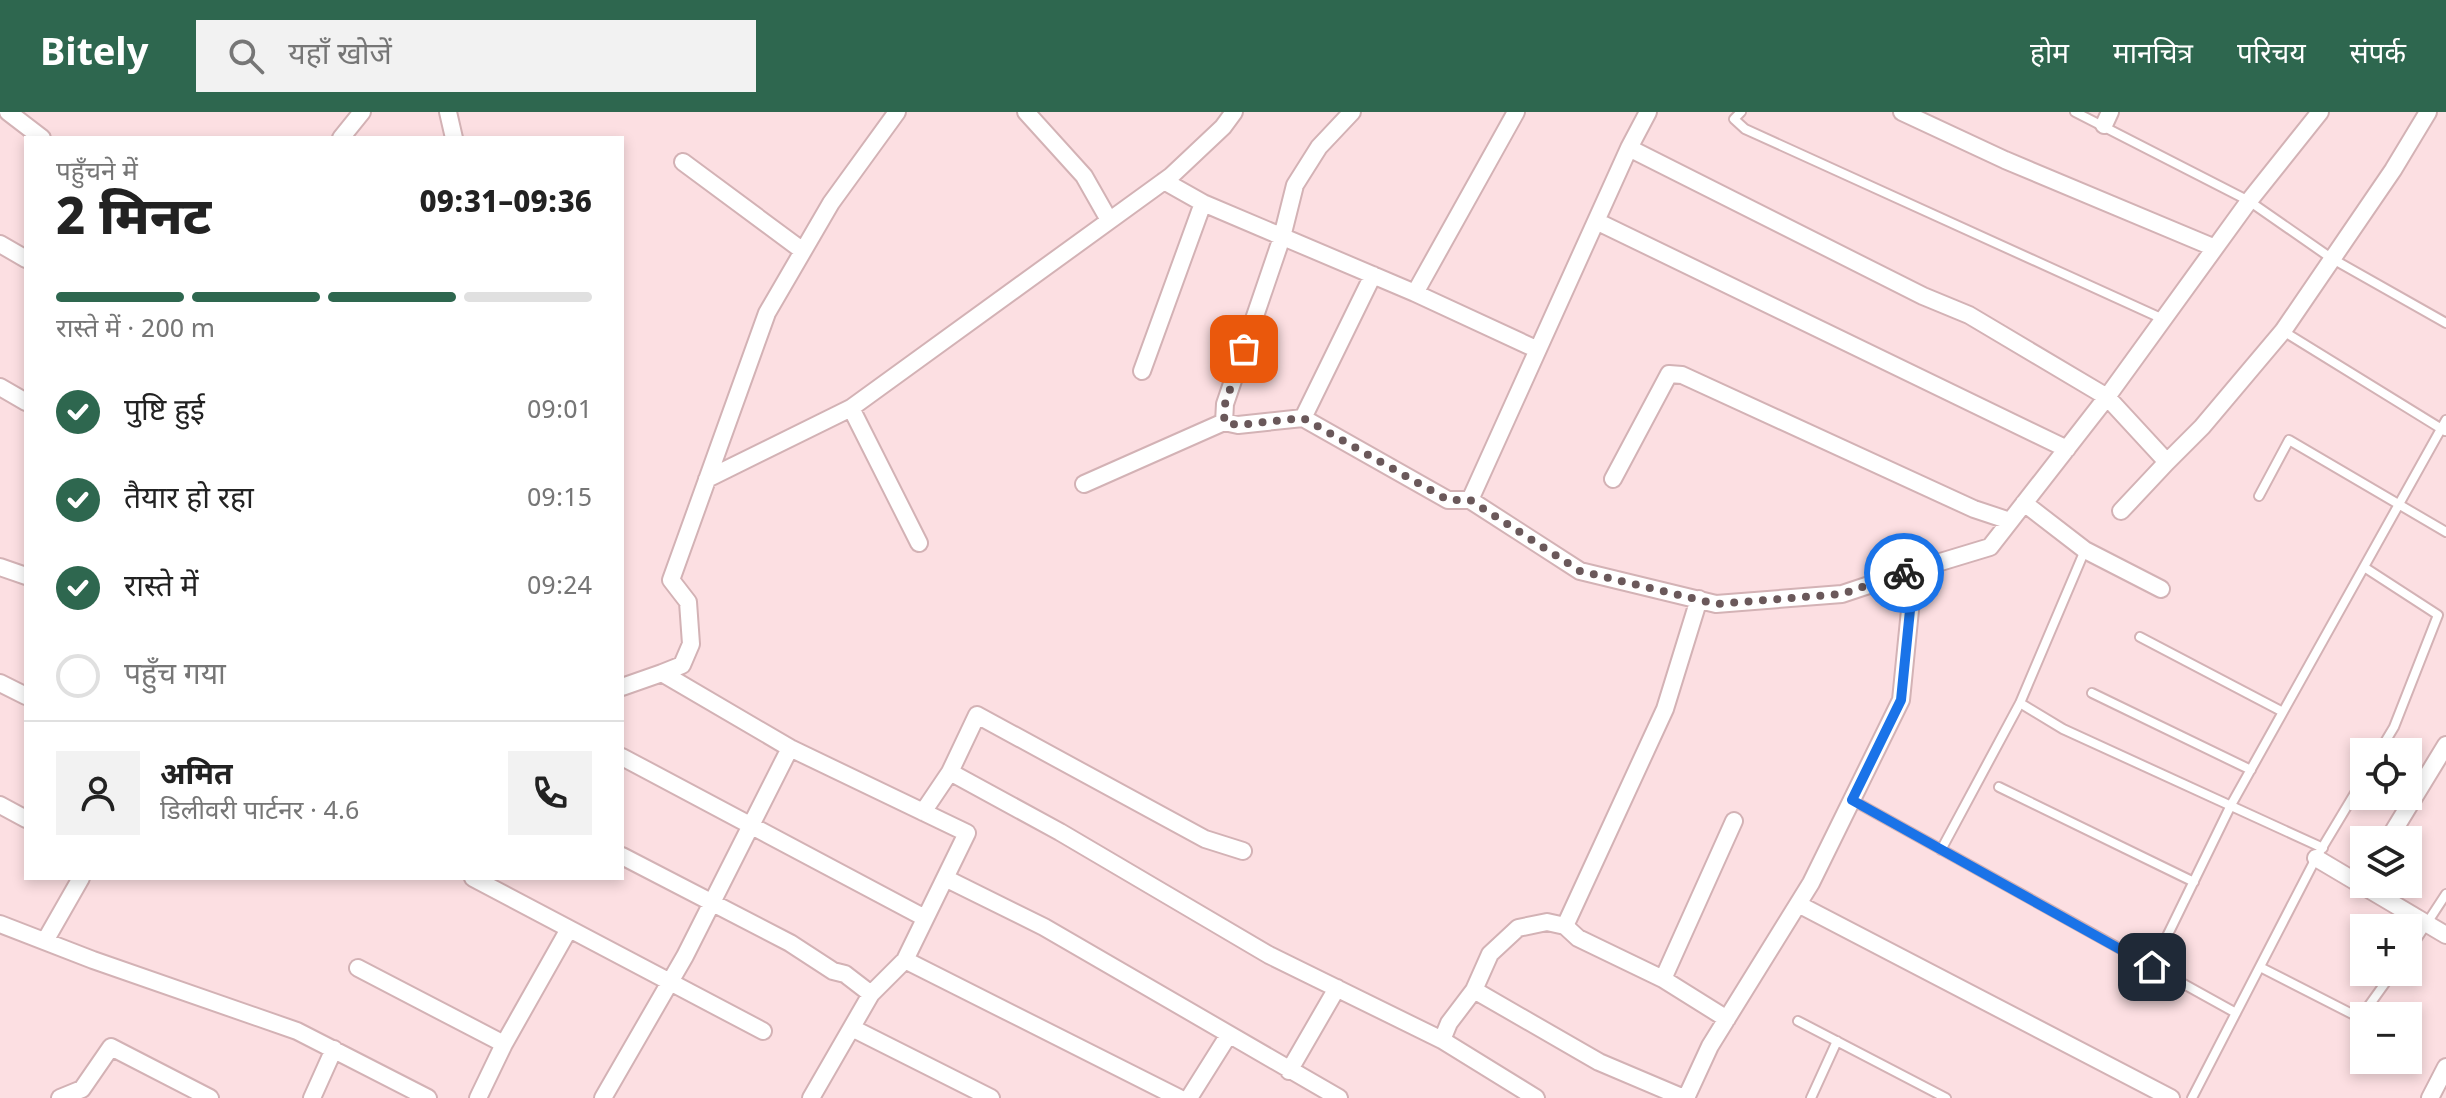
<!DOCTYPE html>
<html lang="hi">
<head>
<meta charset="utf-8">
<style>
  :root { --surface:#fff; --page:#f2f2f2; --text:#222; --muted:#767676; --line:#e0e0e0; --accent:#2e674f }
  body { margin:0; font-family:Georgia,"Noto Sans Devanagari",serif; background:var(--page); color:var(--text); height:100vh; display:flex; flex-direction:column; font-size:30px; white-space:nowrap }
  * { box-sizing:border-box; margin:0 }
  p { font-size:26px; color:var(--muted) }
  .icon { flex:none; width:44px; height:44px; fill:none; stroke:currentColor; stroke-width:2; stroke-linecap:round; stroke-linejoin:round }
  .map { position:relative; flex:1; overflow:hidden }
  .drawer { position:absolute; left:24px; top:24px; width:600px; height:744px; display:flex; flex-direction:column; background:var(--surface); border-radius:0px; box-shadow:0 4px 12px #0003 }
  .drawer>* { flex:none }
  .tools { position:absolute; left:2350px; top:626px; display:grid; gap:16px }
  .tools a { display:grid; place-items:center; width:72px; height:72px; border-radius:0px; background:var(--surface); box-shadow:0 4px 12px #0003; font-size:40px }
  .pin { position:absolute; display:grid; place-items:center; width:68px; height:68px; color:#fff; margin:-34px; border-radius:16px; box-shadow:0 4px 12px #0006 }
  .courier { position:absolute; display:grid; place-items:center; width:80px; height:80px; margin:-40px; border:6px solid #1a73e8; border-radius:50%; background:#fff; color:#222; box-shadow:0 2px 10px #0007 }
  .summary em { font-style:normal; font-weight:800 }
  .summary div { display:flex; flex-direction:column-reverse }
  .summary { display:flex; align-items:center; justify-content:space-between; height:136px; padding:0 32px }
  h1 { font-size:52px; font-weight:800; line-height:60px }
  .bar { display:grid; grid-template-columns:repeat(4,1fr); gap:12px 8px; align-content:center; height:96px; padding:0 32px }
  .bar i { height:10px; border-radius:6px; background:var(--line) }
  .bar .selected { background:var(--accent) }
  .bar p { grid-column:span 4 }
  .line { display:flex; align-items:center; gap:20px; padding:0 32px; border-top:2px solid var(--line) }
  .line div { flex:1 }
  .round { display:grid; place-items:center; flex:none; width:84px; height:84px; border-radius:0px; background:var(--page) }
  ol { padding:0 32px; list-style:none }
  li { display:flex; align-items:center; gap:24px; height:88px }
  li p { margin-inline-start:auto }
  li .icon { padding:8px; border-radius:50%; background:var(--accent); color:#fff; stroke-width:4 }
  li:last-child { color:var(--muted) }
  li i { width:44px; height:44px; border:4px solid var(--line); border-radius:50% }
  header { display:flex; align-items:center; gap:48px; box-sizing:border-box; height:112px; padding:0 40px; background:var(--accent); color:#fff }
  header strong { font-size:38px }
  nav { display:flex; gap:44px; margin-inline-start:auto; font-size:28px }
  .search { width:560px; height:72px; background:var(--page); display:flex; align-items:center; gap:20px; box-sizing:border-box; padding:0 28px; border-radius:0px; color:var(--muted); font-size:30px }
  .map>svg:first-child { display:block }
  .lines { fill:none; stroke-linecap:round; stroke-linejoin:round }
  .service-casing { stroke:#d3b2b5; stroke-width:12 }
  .minor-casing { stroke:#d3b2b5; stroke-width:20 }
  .service { stroke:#fff; stroke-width:8 }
  .minor { stroke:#fff; stroke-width:16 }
  .done { stroke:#6a585a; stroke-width:8; stroke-dasharray:0 14.4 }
  .route { stroke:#1a73e8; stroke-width:10 }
</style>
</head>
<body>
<header>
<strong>Bitely</strong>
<div class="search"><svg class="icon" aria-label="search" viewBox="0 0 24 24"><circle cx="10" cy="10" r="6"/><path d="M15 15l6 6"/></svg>यहाँ खोजें</div>
<nav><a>होम</a><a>मानचित्र</a><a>परिचय</a><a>संपर्क</a></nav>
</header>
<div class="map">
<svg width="2446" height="986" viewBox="0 0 2446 986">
  <rect width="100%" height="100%" fill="#fcdfe2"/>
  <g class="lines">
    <defs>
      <path id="service" d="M1741 0 1734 7 1745 17 2163 207
        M2075 0 2249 89 2331 146 2446 211
        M2283 219 2445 319
        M2259 384 2289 328 2446 420
        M2364 455 2438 503 2394 615 2379 640
        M2140 525 2283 600
        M2092 581 2251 658
        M2020 591 2063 617 2323 736
        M1999 675 2194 770
        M1852 688 2236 901
        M1941 738 2020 591 2085 438
        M2408 840 2446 782
        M2152 855 2231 693 2446 308
        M2260 855 2360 906 2393 860
        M1798 909 1946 986
        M1811 986 1837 929
        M2192 986 2316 746 2364 666"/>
      <path id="minor" d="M8 0 42 26
        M448 0 454 26
        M897 0 831 91 767 201 671 468 688 490 691 532 682 553 662 561 790 636 967 721 905 848 1179 986
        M1026 0 1084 64 1109 108
        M1648 0 1629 36 1470 388 1580 459 1716 492 1842 482 1914 458
        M1902 0 2005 48 2215 136
        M2104 13 2110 0
        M341 26 362 0
        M1629 36 1923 184 1969 203 2107 285 2167 350 2202 315 2283 219 2393 58 2428 0
        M683 50 803 139
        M1164 69 1203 91 1415 181 1536 237
        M1596 109 2067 337
        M0 132 26 147
        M1415 181 1516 0
        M1142 259 1203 91
        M0 275 26 290
        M851 296 919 431
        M1303 306 1373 163
        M1224 310 1225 292 1282 125 1295 73 1319 35 1352 0
        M707 367 851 296 1171 64 1223 15 1234 0
        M1613 367 1669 262 1682 263 1974 397 2010 409
        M1084 372 1224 310 1238 313 1303 306 1448 388H1470
        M2024 391 2085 438 2161 477
        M2121 399 2167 350
        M0 455 26 464
        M0 571 26 584
        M622 575 662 561
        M622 645 925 806
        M950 660 1060 720 1269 843 1442 928 1536 986
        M0 693 26 707
        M923 700 950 660 977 603 1205 727 1243 739
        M2388 728 2446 633
        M622 744 790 831 833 859 845 862 871 882
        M2316 746 2446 823
        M473 766 763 919
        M945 766 1044 815 1339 986
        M1798 792 2171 986
        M0 812 93 848 297 919 428 986
        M1565 814 1665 597 1699 487
        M45 829 81 766
        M358 856 504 932
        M1663 867 1734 709
        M1474 878 1599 950 1684 986
        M852 916 991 986
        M1442 928 1449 911 1474 878 1490 842 1518 816 1547 810 1565 814 1578 826 1663 867 1727 907
        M1289 959 1337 876
        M60 986 82 977 111 935 210 986
        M312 986 334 937
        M478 986 504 932 569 817
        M603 986 685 844 790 636
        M811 986 871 882 905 848
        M1189 986 1228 924
        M1686 986 1710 934 1811 771 1901 588 1914 458 1990 435 2107 285 2249 89 2320 0
        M2430 986 2446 955"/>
    </defs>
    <use href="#service" class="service-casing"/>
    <use href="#minor" class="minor-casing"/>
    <use href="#service" class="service"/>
    <use href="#minor" class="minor"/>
  </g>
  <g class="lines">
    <path class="done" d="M1244 237 1225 292 1224 310 1238 313 1303 306 1448 388H1470L1580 459 1716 492 1842 482 1904 461"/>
    <path class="route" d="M1904 461 1914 458 1901 588 1852 688 2152 855"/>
  </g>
</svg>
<div class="tools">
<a><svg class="icon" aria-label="locate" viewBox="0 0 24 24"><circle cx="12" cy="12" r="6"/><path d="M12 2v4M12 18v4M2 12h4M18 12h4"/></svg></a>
<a><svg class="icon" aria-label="layers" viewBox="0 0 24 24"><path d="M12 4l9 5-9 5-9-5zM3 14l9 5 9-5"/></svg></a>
<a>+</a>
<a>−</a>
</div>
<div class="pin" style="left:1244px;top:237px;background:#ea580c"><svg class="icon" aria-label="bag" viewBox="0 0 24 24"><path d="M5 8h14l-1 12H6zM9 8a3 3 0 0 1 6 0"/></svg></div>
<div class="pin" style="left:2152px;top:855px;background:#1f2937"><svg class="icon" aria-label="home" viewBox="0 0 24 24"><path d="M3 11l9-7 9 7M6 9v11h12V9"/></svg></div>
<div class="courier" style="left:1904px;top:461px"><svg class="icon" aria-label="bike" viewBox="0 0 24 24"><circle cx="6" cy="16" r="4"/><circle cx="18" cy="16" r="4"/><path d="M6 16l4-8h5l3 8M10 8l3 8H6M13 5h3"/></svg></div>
<section class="drawer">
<div class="summary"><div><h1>2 मिनट</h1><p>पहुँचने में</p></div><em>09:31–09:36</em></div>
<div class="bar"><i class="selected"></i><i class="selected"></i><i class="selected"></i><i></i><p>रास्ते में · 200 m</p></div>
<ol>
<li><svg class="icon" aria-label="check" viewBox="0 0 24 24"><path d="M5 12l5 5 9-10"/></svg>पुष्टि हुई<p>09:01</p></li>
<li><svg class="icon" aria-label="check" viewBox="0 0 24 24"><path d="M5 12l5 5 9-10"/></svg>तैयार हो रहा<p>09:15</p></li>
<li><svg class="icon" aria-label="check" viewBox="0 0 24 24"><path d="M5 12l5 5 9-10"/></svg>रास्ते में<p>09:24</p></li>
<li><i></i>पहुँच गया</li>
</ol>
<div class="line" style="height:144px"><a class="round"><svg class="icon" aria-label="person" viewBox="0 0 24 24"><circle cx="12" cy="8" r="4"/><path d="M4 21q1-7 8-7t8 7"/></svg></a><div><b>अमित</b><p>डिलीवरी पार्टनर · 4.6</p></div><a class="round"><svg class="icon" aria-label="phone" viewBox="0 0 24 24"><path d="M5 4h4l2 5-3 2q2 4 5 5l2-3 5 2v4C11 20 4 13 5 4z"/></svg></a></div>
</section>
</div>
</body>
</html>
